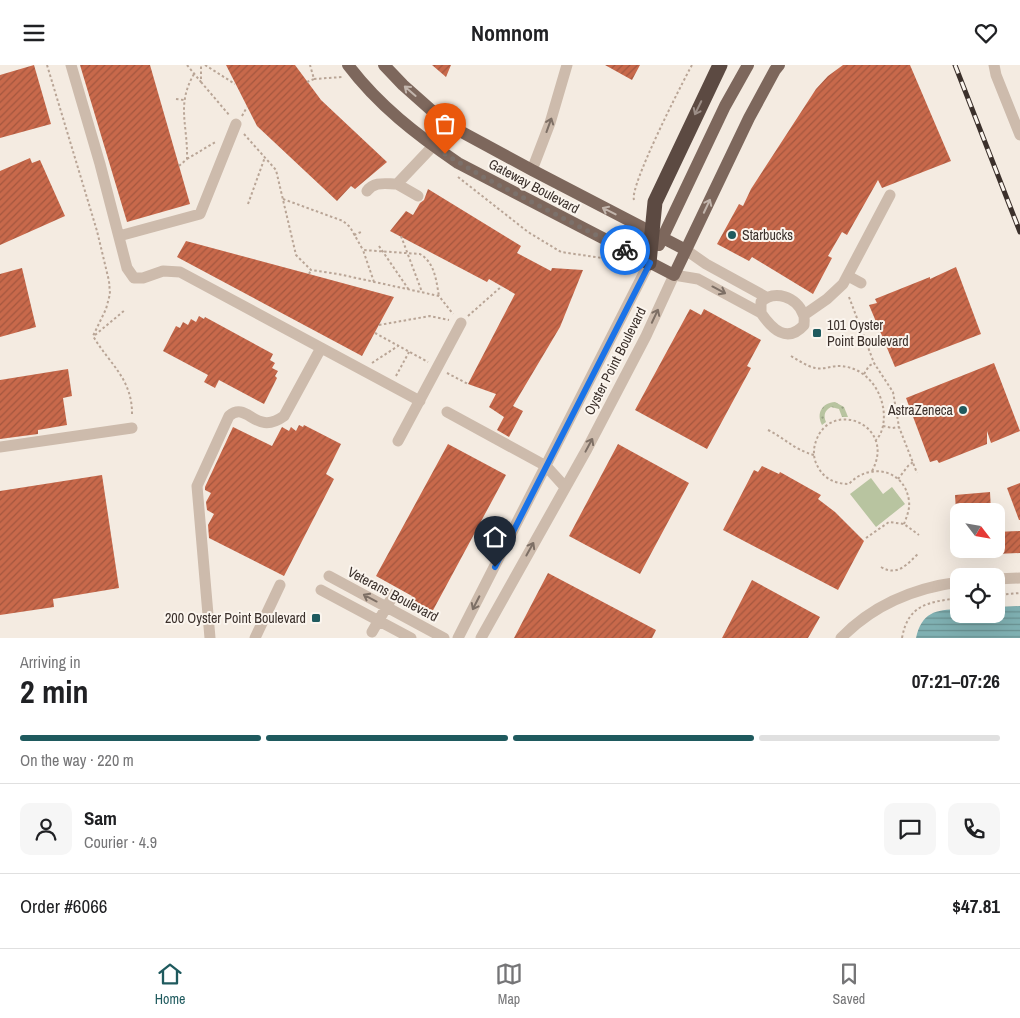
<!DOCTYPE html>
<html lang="en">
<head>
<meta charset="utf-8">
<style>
  :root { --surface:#fff; --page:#f6f6f6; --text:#202124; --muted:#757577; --line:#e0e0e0; --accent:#1f5a5e }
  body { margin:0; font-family:"Archivo Narrow",sans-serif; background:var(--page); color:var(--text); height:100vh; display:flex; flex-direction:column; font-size:19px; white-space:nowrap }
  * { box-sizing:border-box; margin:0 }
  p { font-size:16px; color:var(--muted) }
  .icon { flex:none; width:28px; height:28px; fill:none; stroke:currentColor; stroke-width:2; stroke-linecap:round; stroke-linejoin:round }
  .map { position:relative; height:573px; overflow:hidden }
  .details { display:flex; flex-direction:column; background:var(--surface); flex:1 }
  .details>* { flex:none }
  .needle { width:32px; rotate:121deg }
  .buttons { position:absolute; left:950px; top:438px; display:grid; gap:10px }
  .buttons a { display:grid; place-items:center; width:55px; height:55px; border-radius:10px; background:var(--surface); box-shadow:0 5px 20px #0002; font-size:25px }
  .pin { position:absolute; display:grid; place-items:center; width:42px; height:42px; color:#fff; margin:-51px -21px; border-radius:50% 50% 50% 0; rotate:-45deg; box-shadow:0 0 5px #0007 }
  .pin .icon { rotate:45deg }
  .courier { position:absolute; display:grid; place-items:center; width:50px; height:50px; margin:-25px; border:4px solid #1a73e8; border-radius:50%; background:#fff; color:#222; box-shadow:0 1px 6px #0007 }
  .head em { font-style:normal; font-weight:800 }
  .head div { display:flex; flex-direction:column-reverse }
  .head { display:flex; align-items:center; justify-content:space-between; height:85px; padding:0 20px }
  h1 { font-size:32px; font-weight:800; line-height:38px }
  .bar { display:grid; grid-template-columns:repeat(4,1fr); gap:8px 5px; align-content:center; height:60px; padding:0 20px }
  .bar i { height:6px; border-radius:4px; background:var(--line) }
  .bar .selected { background:var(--accent) }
  .bar p { grid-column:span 4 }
  .line { display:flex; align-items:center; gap:12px; padding:0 20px; border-top:1px solid var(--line) }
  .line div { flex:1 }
  .round { display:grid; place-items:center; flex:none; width:52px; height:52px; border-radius:10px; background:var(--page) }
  header { display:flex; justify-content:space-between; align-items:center; height:65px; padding:0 20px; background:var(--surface); font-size:22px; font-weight:800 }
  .dock { display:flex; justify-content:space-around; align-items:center; height:70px; border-top:1px solid var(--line); background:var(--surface); font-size:14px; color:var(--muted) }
  .dock a { display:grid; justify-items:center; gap:2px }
  .dock .selected { color:var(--accent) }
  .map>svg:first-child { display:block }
  .grass { fill:url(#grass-dots) }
  .green { fill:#b8c4a0 }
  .water { fill:url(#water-rules) }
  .building { fill:url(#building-hatch) }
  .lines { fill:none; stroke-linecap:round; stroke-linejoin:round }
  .path { stroke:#b9a596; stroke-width:2; stroke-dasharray:2.5 2.5; stroke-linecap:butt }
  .minor { stroke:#cdbbac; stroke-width:11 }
  .major { stroke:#7d675c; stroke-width:12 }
  .highway { stroke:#5c4a42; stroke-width:15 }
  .rail-casing { stroke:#3b302b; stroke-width:5 }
  .rail { stroke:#fbf5ee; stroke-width:3; stroke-dasharray:9; stroke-linecap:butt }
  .oneway { stroke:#c2b5ac }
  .oneway2 { stroke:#9c8e87 }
  .oneway3 { stroke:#7d6f65 }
  .done { stroke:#7c716b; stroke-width:5; stroke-dasharray:0 9 }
  .route { stroke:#1a73e8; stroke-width:6 }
  .poi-dot { fill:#1f5a5e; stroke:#fbf5ee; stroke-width:2 }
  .labels { text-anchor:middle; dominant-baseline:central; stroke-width:4; stroke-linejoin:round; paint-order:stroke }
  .street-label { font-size:14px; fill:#3b302b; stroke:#fbf5ee }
  .poi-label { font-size:14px; fill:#3b302b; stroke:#fbf5ee; text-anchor:start }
</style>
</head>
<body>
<header><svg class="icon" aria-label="menu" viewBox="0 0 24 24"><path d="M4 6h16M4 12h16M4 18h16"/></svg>Nomnom<svg class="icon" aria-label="heart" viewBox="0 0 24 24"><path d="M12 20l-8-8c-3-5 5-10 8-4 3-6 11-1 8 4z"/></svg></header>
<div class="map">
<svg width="1020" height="573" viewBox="0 0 1020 573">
  <defs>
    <pattern id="grass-dots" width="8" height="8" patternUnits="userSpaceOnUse" patternTransform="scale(1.25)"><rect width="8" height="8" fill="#b8c4a0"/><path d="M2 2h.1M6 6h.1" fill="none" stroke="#97a083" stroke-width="1.8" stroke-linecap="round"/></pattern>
    <pattern id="water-rules" width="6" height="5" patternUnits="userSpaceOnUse" patternTransform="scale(1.25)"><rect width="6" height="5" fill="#7fb0b2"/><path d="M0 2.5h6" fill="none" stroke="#699091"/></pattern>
    <pattern id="building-hatch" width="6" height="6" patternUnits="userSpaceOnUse" patternTransform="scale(1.25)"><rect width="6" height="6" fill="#c8694b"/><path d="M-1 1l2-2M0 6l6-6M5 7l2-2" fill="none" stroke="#a4573f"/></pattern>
  </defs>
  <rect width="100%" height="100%" fill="#f4ebe1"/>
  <path class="grass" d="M835 337 844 342 848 352H842L839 344 831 342C825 345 823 350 826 357L822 360C816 348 822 338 835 337Z"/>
  <path class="green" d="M871 413 883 429 892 422 905 439 876 462 850 429Z"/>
  <path class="water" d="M1020 541V573H916C922 547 935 545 959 544V549H996V542Z"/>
  <path class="building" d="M34 0 51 59 0 73V10Z
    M80 0H150L190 139 127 157Z
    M226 0H295L321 35 387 97 355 124 351 121 337 136 257 61Z
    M432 0H451L446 12Z
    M605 0H640L632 15Z
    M843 0H910L951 96 882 123 878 115 847 170 842 167 828 191 832 193 813 229 752 192 749 196 717 179 739 139 743 141 751 124 816 24 828 11Z
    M30 93 32 98 40 95 65 151 0 180V106Z
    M428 124 521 181 517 188 551 206 552 203 583 205 560 262 513 341 523 346 509 372 497 365 504 352 489 342 496 329 468 319 515 229 489 214 487 217 390 166 406 146 413 150 420 138 424 135Z
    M186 176 309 209 394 232 362 291 177 192Z
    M956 202 981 269 895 302 869 240 877 238 875 234 930 212V214Z
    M22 203 36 262 0 272V209Z
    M690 244 701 250 704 244 761 275 747 301 751 303 707 384 635 345Z
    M199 251 204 254 205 252 273 289 270 295 275 298 272 303 278 306 275 311 277 313 264 339 219 315 215 323 204 317 208 310 163 286 176 261 180 263 183 257 188 260 191 254 196 257Z
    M994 298 1020 366 991 378 987 366V379L939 398 937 395 930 397 906 333Z
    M68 304 72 331 63 333 67 360 38 365V369L0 374V315Z
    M299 360 303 362 304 360 341 379 326 409 334 414 284 511 209 473 208 460 214 449 207 445 206 437 211 428 205 425V422L233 362 272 381 282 362 289 366 291 362 296 366Z
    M448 379 506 410 431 549 409 537 412 531 376 511Z
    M618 379 689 418 640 509 569 471Z
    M762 401 779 409 780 407 821 430 818 434 835 447 864 476 838 525 723 465 754 405 758 407Z
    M102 410 119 523 53 534 54 542 0 550V426Z
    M1020 418V455H1019L1007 423Z
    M990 427 991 446H956L955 430Z
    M1020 466V488L996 489V467Z
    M548 508 656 565 652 573H514Z
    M752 515 820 552 808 573H722Z"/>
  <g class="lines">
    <path class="path" d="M47 0 97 166 109 216 110 229 106 244 93 271C110 300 133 314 132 351
      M187 0 201 17V0
      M205 0 235 19
      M314 14 342 12
      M201 17 230 51
      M307 17 314 14 310 0
      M176 34 184 35
      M242 51 247 42
      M244 69 276 105 296 190 311 205 338 209 439 231 453 249
      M187 94 217 76
      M179 101 187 94C188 60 176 40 194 9
      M458 112 528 167 561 187 616 195
      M283 134 343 156 350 162 363 185
      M634 135C629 122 682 18 692 0
      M248 139 265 92
      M354 170 361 167
      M401 171 422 227
      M379 181 409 225
      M309 209 311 205
      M374 217 363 185 420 189C435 198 436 215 439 231
      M849 232 874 298 893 327 899 362 917 408
      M468 251 502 221
      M379 260 430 251 449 255
      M375 268 428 297
      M95 270 125 245
      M791 291C799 296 807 301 815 303 822 305 831 301 838 301 862 301 879 320 883 342 885 352 884 367 876 375
      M372 298 398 281
      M447 308 468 319
      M864 309 869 301 874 298
      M396 311 409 287
      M883 361 892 363 899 362
      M768 365C786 374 793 384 814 390
      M872 406C897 360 831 333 816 376 813 384 813 394 818 402 824 414 836 419 849 419 869 397 905 404 909 436 910 444 907 451 904 459
      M898 414 908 401 913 397
      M866 473 889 457 904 459 919 470
      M881 502C898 512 907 499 919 488
      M996 530 1020 528
      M902 573C908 539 929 537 959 533"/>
    <path class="minor" d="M71 0 100 99 127 203 134 213H143L163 206 180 207 420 336
      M994 0 996 10 1020 70
      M532 105 550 58 567 0
      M367 126C374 116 386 119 397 119
      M418 131 397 119 433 81
      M119 171 200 149 236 59
      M686 185 706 199 766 232
      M848 211 861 218
      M804 250 827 234 843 219 890 130
      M447 347 546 401 565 422
      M398 376 461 258
      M0 382 132 363
      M329 511 444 573
      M996 514 1020 513
      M321 525 411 573
      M372 567 394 529
      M210 573 197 421 229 351C248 335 255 372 284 351L321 283
      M255 573 280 520
      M458 573 649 198
      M481 573 587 384 646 271 674 210 698 214 761 248C772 264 787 279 804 260 804 256 805 252 803 249 797 232 774 224 761 237V248
      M841 573C873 540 914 523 959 517"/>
    <path class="major" d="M348 0C378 40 417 70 458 98L674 210 749 53 775 5 779 0
      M384 0 403 20 430 44 458 65 532 105 686 185
      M659 180 725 41 748 0"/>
    <path class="highway" d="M649 198 655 137 720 0"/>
    <defs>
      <path id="rail" d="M955 0 1020 167"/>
    </defs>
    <use href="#rail" class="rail-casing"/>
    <use href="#rail" class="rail"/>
  </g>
  <defs><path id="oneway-shaft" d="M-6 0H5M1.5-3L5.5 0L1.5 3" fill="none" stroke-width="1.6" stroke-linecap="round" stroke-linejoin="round" transform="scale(1.25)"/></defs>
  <g class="oneway">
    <use href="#oneway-shaft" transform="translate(410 26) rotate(-139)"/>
    <use href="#oneway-shaft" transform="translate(707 141) rotate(-65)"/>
    <use href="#oneway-shaft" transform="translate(609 146) rotate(-153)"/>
  </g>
  <use class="oneway2" href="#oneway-shaft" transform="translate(698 43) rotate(116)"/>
  <g class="oneway3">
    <use href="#oneway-shaft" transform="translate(549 60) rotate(-70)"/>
    <use href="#oneway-shaft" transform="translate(719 225) rotate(28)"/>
    <use href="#oneway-shaft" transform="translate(655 251) rotate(-65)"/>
    <use href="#oneway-shaft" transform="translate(589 380) rotate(-62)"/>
    <use href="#oneway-shaft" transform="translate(530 484) rotate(-61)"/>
    <use href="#oneway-shaft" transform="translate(370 533) rotate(-152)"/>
    <use href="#oneway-shaft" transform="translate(476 538) rotate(117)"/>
  </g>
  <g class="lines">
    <path class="done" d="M445 89 485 113 625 185"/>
    <path class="route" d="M495 502 650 198 625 185"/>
  </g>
  <g class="poi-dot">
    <circle cx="732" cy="170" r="5"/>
    <rect x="812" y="263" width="10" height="10" rx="2.5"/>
    <circle cx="963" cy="345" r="5"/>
    <rect x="311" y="548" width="10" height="10" rx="2.5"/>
  </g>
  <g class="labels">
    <g class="street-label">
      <text transform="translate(534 121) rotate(28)">Gateway Boulevard</text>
      <text transform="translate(615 296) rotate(-63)">Oyster Point Boulevard</text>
      <text transform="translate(393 529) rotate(28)">Veterans Boulevard</text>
    </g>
    <g class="poi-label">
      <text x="742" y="170">Starbucks</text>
      <text x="827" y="260">101 Oyster<tspan x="827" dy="16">Point Boulevard</tspan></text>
      <text x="953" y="345" text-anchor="end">AstraZeneca</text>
      <text x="306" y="553" text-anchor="end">200 Oyster Point Boulevard</text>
    </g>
  </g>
</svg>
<div class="buttons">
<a><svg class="needle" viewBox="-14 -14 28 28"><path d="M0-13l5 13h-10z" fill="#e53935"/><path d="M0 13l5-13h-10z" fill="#757577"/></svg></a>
<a><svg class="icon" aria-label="locate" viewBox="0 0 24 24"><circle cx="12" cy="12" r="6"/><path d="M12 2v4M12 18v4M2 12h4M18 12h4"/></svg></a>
</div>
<div class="pin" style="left:445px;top:89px;background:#ea580c"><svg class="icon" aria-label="bag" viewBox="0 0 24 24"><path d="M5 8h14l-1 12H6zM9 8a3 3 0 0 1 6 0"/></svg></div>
<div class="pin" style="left:495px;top:502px;background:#1f2937"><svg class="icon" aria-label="home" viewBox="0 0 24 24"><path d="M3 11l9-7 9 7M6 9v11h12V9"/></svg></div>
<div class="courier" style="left:625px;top:185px"><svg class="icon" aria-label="bike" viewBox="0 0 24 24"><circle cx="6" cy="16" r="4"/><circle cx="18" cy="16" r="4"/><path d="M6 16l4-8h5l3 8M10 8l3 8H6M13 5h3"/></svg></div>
</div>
<section class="details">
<div class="head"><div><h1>2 min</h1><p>Arriving in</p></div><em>07:21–07:26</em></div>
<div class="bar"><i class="selected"></i><i class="selected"></i><i class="selected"></i><i></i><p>On the way · 220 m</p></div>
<div class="line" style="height:90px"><a class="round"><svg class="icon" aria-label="person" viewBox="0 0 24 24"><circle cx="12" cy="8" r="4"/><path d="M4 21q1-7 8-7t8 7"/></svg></a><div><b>Sam</b><p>Courier · 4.9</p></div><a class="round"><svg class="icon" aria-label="chat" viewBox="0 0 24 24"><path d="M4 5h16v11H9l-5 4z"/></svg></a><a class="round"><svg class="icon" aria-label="phone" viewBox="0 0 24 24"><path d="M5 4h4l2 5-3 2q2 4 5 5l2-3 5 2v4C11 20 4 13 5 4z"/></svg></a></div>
<div class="line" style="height:65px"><div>Order #6066</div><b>$47.81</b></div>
</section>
<nav class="dock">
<a class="selected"><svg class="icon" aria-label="home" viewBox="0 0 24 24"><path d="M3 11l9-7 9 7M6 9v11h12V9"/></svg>Home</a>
<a><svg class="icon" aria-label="map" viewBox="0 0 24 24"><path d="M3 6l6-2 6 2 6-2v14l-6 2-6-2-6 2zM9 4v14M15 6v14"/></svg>Map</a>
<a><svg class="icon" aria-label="saved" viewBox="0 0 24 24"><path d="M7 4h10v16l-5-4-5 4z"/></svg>Saved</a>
</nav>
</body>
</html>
